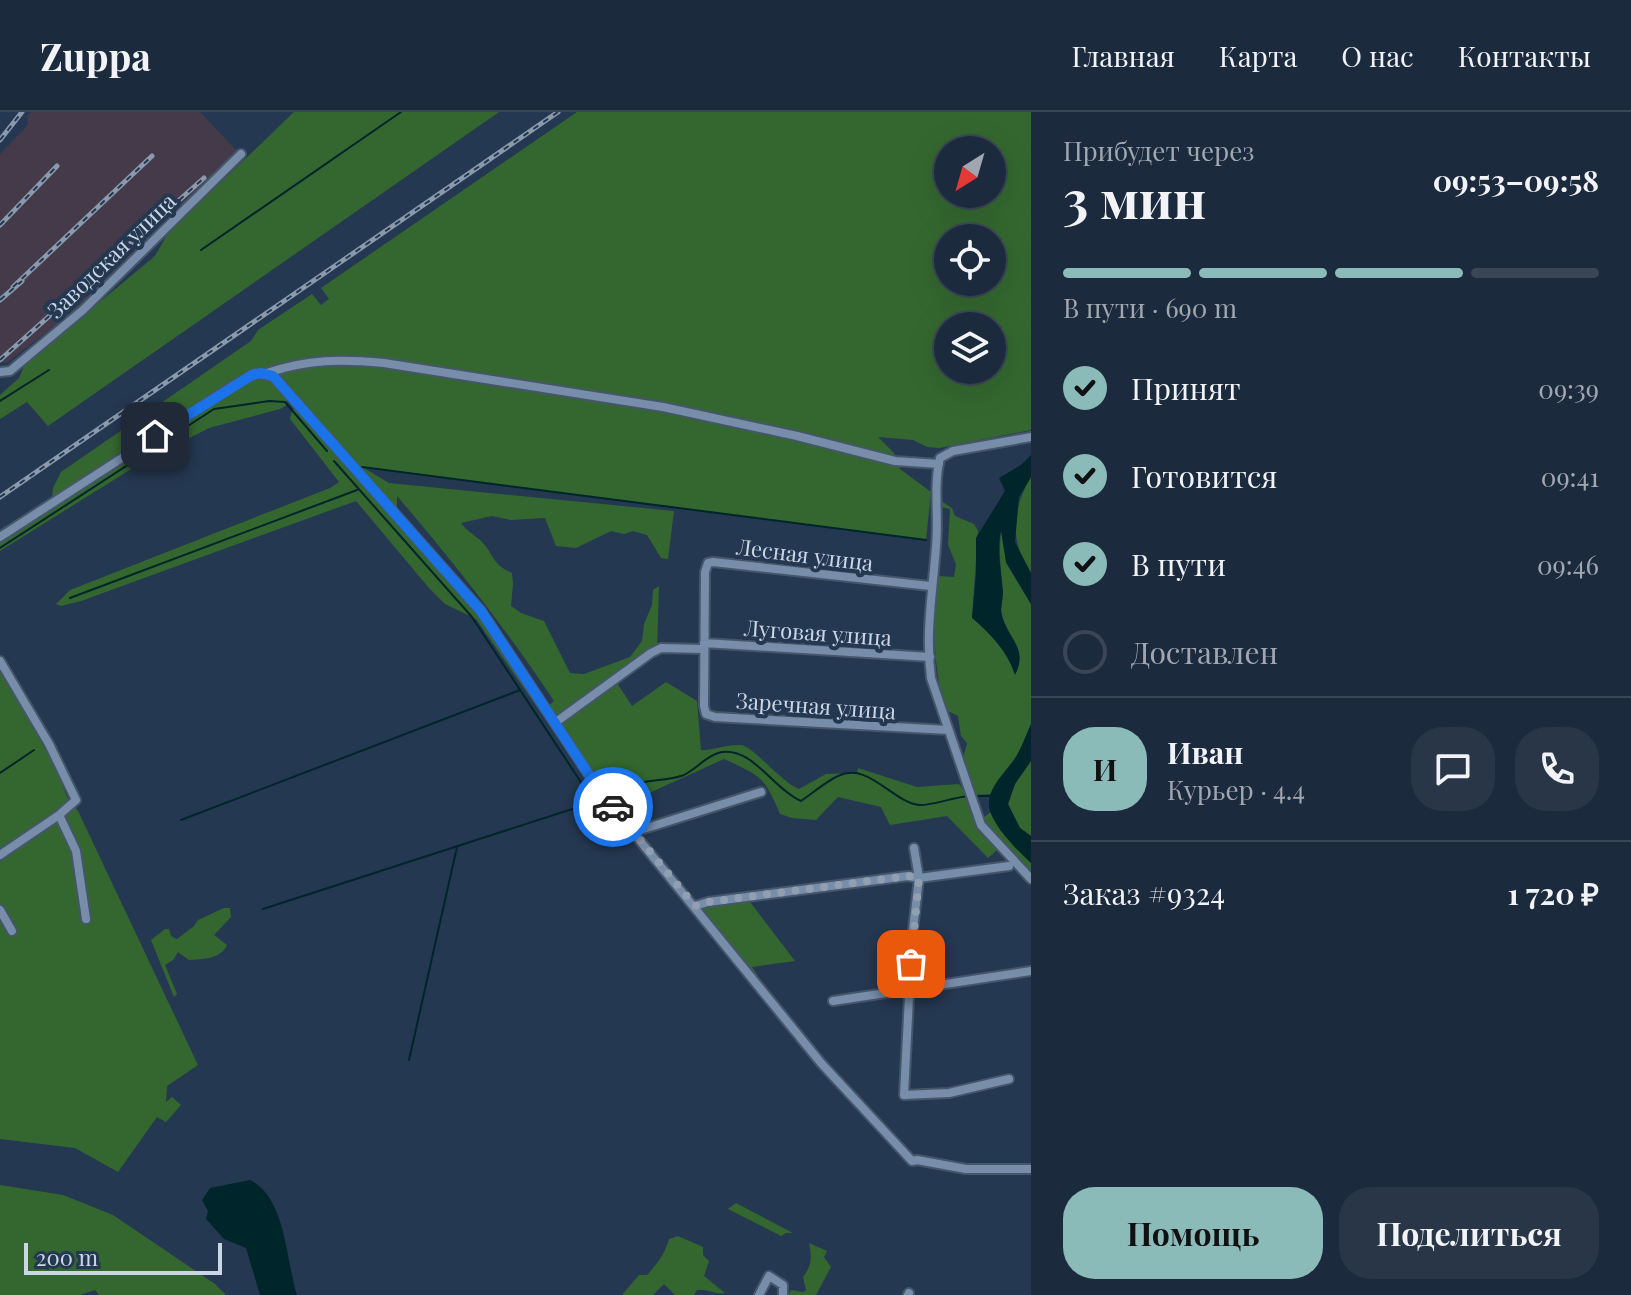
<!DOCTYPE html>
<html lang="ru">
<head>
<meta charset="utf-8">
<style>
  :root { --surface:#1c2a3d; --page:#293648; --text:#f1f3f6; --muted:#a0a7b0; --line:#3a4657; --accent:#8bbbb9 }
  body { margin:0; font-family:"Playfair Display",serif; background:var(--page); color:var(--text); height:100vh; display:flex; flex-direction:column; font-size:30px; white-space:nowrap }
  * { box-sizing:border-box; margin:0 }
  p { font-size:26px; color:var(--muted) }
  .icon { flex:none; width:44px; height:44px; fill:none; stroke:currentColor; stroke-width:2; stroke-linecap:round; stroke-linejoin:round }
  .map { position:relative; flex:1; overflow:hidden }
  .sheet { display:flex; flex-direction:column; background:var(--surface); width:600px }
  .sheet>* { flex:none }
  .needle { width:52px; rotate:217deg }
  .fabs { position:absolute; left:934px; top:24px; display:grid; gap:16px }
  .fabs a { display:grid; place-items:center; width:72px; height:72px; border-radius:50%; background:var(--surface); box-shadow:0 8px 32px #0002,0 0 0 2px var(--line); font-size:40px }
  .scale { position:absolute; left:24px; bottom:20px; width:198px; box-sizing:border-box; padding-left:8px; border:4px solid #cad6e6; border-top:0; font-size:22px; line-height:28px; white-space:nowrap; color:#cad6e6; -webkit-text-stroke:6px #253851; paint-order:stroke }
  .pin { position:absolute; display:grid; place-items:center; width:68px; height:68px; color:#fff; margin:-34px; border-radius:16px; box-shadow:0 4px 12px #0006 }
  .courier { position:absolute; display:grid; place-items:center; width:80px; height:80px; margin:-40px; border:6px solid #1a73e8; border-radius:50%; background:#fff; color:#222; box-shadow:0 2px 10px #0007 }
  .overview em { font-style:normal; font-weight:700 }
  .overview div { display:flex; flex-direction:column-reverse }
  .overview { display:flex; align-items:center; justify-content:space-between; height:136px; padding:0 32px }
  h1 { font-size:52px; font-weight:700; line-height:60px }
  .bar { display:grid; grid-template-columns:repeat(4,1fr); gap:12px 8px; align-content:center; height:96px; padding:0 32px }
  .bar i { height:10px; border-radius:6px; background:var(--line) }
  .bar .active { background:var(--accent) }
  .bar p { grid-column:span 4 }
  .line { display:flex; align-items:center; gap:20px; padding:0 32px; border-top:2px solid var(--line) }
  .line div { flex:1 }
  .round { display:grid; place-items:center; flex:none; width:84px; height:84px; border-radius:32px; background:var(--page) }
  ol { padding:0 32px; list-style:none }
  li { display:flex; align-items:center; gap:24px; height:88px }
  li p { margin-inline-start:auto }
  li .icon { padding:8px; border-radius:50%; background:var(--accent); color:#111; stroke-width:4 }
  li:last-child { color:var(--muted) }
  li i { width:44px; height:44px; border:4px solid var(--line); border-radius:50% }
  .action { display:flex; gap:16px; margin-top:auto; padding:16px 32px }
  .action a { flex:1; height:92px; border-radius:32px; background:var(--accent); color:#111; font-size:32px; font-weight:700; line-height:92px; text-align:center }
  .action a+a { background:var(--page); color:var(--text) }
  header { display:flex; align-items:center; gap:48px; box-sizing:border-box; height:112px; padding:0 40px; background:var(--surface); border-bottom:2px solid var(--line) }
  header strong { font-size:38px }
  nav { display:flex; gap:44px; margin-inline-start:auto; font-size:28px }
  main { display:flex; flex:1; min-height:0 }
  .map>svg:first-child { display:block }
  .industrial { fill:#453a4a }
  .green { fill:#34672f; fill-rule:evenodd }
  .water { fill:#00252a }
  .lines { fill:none; stroke-linecap:round; stroke-linejoin:round }
  .stream { stroke:#00252a; stroke-width:2 }
  .minor-casing { stroke:#46566a; stroke-width:12 }
  .minor { stroke:#778da9; stroke-width:8 }
  .rail-casing { stroke:#8a99ac; stroke-width:5 }
  .rail { stroke:#253851; stroke-width:2; stroke-dasharray:6; stroke-linecap:butt }
  .done { stroke:#909fb2; stroke-width:8; stroke-dasharray:0 14.4 }
  .route { stroke:#1a73e8; stroke-width:10 }
  .labels { text-anchor:middle; dominant-baseline:central; stroke-width:8; stroke-linejoin:round; paint-order:stroke }
  .street-label { font-size:22px; fill:#cad6e6; stroke:#253851 }
</style>
</head>
<body>
<header>
<strong>Zuppa</strong>
<nav><a>Главная</a><a>Карта</a><a>О нас</a><a>Контакты</a></nav>
</header>
<main>
<div class="map">
<svg width="1031" height="1183" viewBox="0 0 1031 1183">
  <rect width="100%" height="100%" fill="#253851"/>
  <path class="industrial" d="M31 0H200L238 40 80 195 6 251 0 250V42L28 13 27 4Z"/>
  <path class="green" d="M294 0H499L48 314 27 290 0 307V283L19 266 25 252 155 144 168 121Z
    M577 0H1031V318L939 336 927 335 913 328 878 325 894 341 900 357 931 380 926 428 364 356 389 371 674 399 668 447 661 446 647 423 633 419 624 422 611 419 576 436 556 434 545 406 511 408 492 404 461 411C467 419 473 422 480 428 494 441 491 452 512 461L513 472 511 494 521 501 544 509 570 561 584 562 630 545 642 529 644 512 652 493 653 478 659 474 657 539 617 571 632 594 666 570 697 589 701 638C714 638 729 632 741 633 754 635 781 670 799 677L826 662 857 661 858 656 917 675 959 672 968 684 977 717 997 738 988 746 947 704 890 713 881 695 838 685 816 708 792 706 780 702C764 664 761 664 724 647L625 692H619L615 682 605 686 547 595 554 589C506 517 454 450 397 384V410L479 501 593 676 476 507 445 492 429 476 356 389 81 489 61 494 56 492 70 478 330 376 339 370 290 307 292 298 298 293 284 274 287 293 280 297 209 316 144 349 0 439V426L52 386 53 376 61 360 251 229 258 218 312 182 321 193 329 187 321 176ZM948 38H992V82H948ZM948 126H992V170H948ZM948 214H992V258H948Z
    M1031 365V461C1009 429 1012 397 1031 365Z
    M941 389 952 396 955 404 974 412 978 419 972 505C989 521 1008 539 1015 562 1028 539 1008 525 1002 503 1000 496 1003 486 1002 478 1001 456 998 436 1002 414L1006 451 1031 492V612L1018 643 990 682 974 683 963 647 967 631 961 624 958 604 946 598C932 555 933 508 938 464L954 465 956 452 948 433 950 397 941 395Z
    M0 557 54 653 67 685 78 699 198 953 167 974 166 990 172 985 181 993 166 1010 157 1005 118 1060 75 1036 0 1027Z
    M1031 649V724L1020 716 1008 692 1015 672Z
    M991 700 1000 718 1031 751V763L985 713 984 705Z
    M623 702 700 796 747 786 795 849 752 855 784 903Z
    M224 796H230L231 805 214 823 227 833C221 847 203 847 189 848L178 840 173 848 165 853 177 882 174 885 151 828 165 817H169L171 824 177 827 194 814 198 808Z
    M0 1073 63 1083 113 1103 215 1172 226 1183H99L95 1178 80 1183H0Z
    M736 1091 793 1121H786L781 1124 728 1097Z
    M678 1124 703 1135V1143L709 1149 704 1164 725 1181C715 1183 707 1176 697 1178L694 1183H675L664 1172 653 1183H622L639 1163H647C657 1152 665 1142 669 1127Z
    M809 1131 827 1139 824 1145 831 1155 816 1183H789L791 1178 803 1180 806 1178 803 1165C812 1153 812 1146 809 1131Z"/>
  <path class="water" d="M1031 343V365L1019 385 1015 430 1031 461V492L1006 450 1001 419C996 440 1002 459 1003 481 1003 487 1001 493 1001 499 1004 525 1030 534 1015 563 1008 540 990 521 972 506L976 462V426L1005 379 999 366 1021 353Z
    M1031 612V649L1015 672 1008 692 1020 716 1031 724V751C1018 739 986 708 989 689 991 670 1010 657 1018 641 1023 632 1027 621 1031 612Z
    M250 1068C286 1085 286 1149 297 1183H260L246 1136 224 1127 206 1107 208 1099 202 1088 210 1076Z"/>
  <g class="lines">
    <path class="stream" d="M201 138 401 0
      M0 289 49 258
      M362 355 926 428
      M0 436 214 297 269 289 285 290 327 339
      M70 486 357 378
      M0 661 34 638
      M976 684H992
      M619 687C640 662 656 672 681 664 694 660 703 646 718 641 751 632 773 677 801 689 813 681 825 670 838 664 868 649 892 690 919 693 931 694 954 685 969 684
      M181 708 520 578
      M263 797 594 690 472 505 334 349
      M409 948 457 735"/>
    <defs>
      <path id="minor" d="M0 260 10 259 83 198 241 42
        M267 261C308 247 341 247 384 251L663 295 797 324 895 349 939 352
        M1031 325 953 339 940 346C933 375 939 404 936 434 933 479 925 520 931 566L981 713 1031 767
        M0 425 233 274 256 261 273 264 481 499 601 681 821 951 912 1049 917 1048 966 1057H1031
        M930 474 713 450 708 451 705 460 704 594 706 602 715 605 948 618
        M704 531 930 545
        M0 549 49 632 76 688 59 703 0 743
        M556 610 651 541 661 536 703 537
        M59 703 76 739 86 807
        M634 720 761 680
        M914 736 919 766 912 826 904 983 949 981 1009 967
        M695 794 708 790 908 764 919 766 1009 754
        M0 798 12 819
        M833 889 1031 859
        M759 1183 769 1164 783 1173V1183
        M908 1183 909 1181"/>
    </defs>
    <use href="#minor" class="minor-casing"/>
    <use href="#minor" class="minor"/>
    <defs>
      <path id="rail" d="M0 28 22 0
        M0 113 57 54
        M13 175 152 44
        M0 188 22 169
        M0 248 204 66
        M0 385 558 0"/>
    </defs>
    <use href="#rail" class="rail-casing"/>
    <use href="#rail" class="rail"/>
  </g>
  <g class="lines">
    <path class="done" d="M613 695 695 794 708 790 908 764 919 766 911 852"/>
    <path class="route" d="M155 324 252 263 261 261 273 264 481 499 601 681 613 695"/>
  </g>
  <g class="labels">
    <g class="street-label">
      <text transform="translate(111 143) rotate(-44)">Заводская улица</text>
      <text transform="translate(805 442) rotate(7)">Лесная улица</text>
      <text transform="translate(818 520) rotate(4)">Луговая улица</text>
      <text transform="translate(816 593) rotate(4)">Заречная улица</text>
    </g>
  </g>
</svg>
<div class="fabs">
<a><svg class="needle" viewBox="-14 -14 28 28"><path d="M0-13l5 13h-10z" fill="#e53935"/><path d="M0 13l5-13h-10z" fill="#a0a7b0"/></svg></a>
<a><svg class="icon" aria-label="locate" viewBox="0 0 24 24"><circle cx="12" cy="12" r="6"/><path d="M12 2v4M12 18v4M2 12h4M18 12h4"/></svg></a>
<a><svg class="icon" aria-label="layers" viewBox="0 0 24 24"><path d="M12 4l9 5-9 5-9-5zM3 14l9 5 9-5"/></svg></a>
</div>
<div class="scale">200 m</div>
<div class="pin" style="left:911px;top:852px;background:#ea580c"><svg class="icon" aria-label="bag" viewBox="0 0 24 24"><path d="M5 8h14l-1 12H6zM9 8a3 3 0 0 1 6 0"/></svg></div>
<div class="pin" style="left:155px;top:324px;background:#1f2937"><svg class="icon" aria-label="home" viewBox="0 0 24 24"><path d="M3 11l9-7 9 7M6 9v11h12V9"/></svg></div>
<div class="courier" style="left:613px;top:695px"><svg class="icon" aria-label="car" viewBox="0 0 24 24"><path d="M5 17H2v-5l4-1 3-4h7l3 4 3 1v5h-3M9 17h6M6 11h13"/><circle cx="7" cy="17" r="2"/><circle cx="17" cy="17" r="2"/></svg></div>
</div>
<section class="sheet">
<div class="overview"><div><h1>3 мин</h1><p>Прибудет через</p></div><em>09:53–09:58</em></div>
<div class="bar"><i class="active"></i><i class="active"></i><i class="active"></i><i></i><p>В пути · 690 m</p></div>
<ol>
<li><svg class="icon" aria-label="check" viewBox="0 0 24 24"><path d="M5 12l5 5 9-10"/></svg>Принят<p>09:39</p></li>
<li><svg class="icon" aria-label="check" viewBox="0 0 24 24"><path d="M5 12l5 5 9-10"/></svg>Готовится<p>09:41</p></li>
<li><svg class="icon" aria-label="check" viewBox="0 0 24 24"><path d="M5 12l5 5 9-10"/></svg>В пути<p>09:46</p></li>
<li><i></i>Доставлен</li>
</ol>
<div class="line" style="height:144px"><b class="round" style="background:var(--accent);color:#111">И</b><div><b>Иван</b><p>Курьер · 4.4</p></div><a class="round"><svg class="icon" aria-label="chat" viewBox="0 0 24 24"><path d="M4 5h16v11H9l-5 4z"/></svg></a><a class="round"><svg class="icon" aria-label="phone" viewBox="0 0 24 24"><path d="M5 4h4l2 5-3 2q2 4 5 5l2-3 5 2v4C11 20 4 13 5 4z"/></svg></a></div>
<div class="line" style="height:104px"><div>Заказ #9324</div><b>1 720 ₽</b></div>
<div class="action"><a>Помощь</a><a>Поделиться</a></div>
</section>
</main>
</body>
</html>
